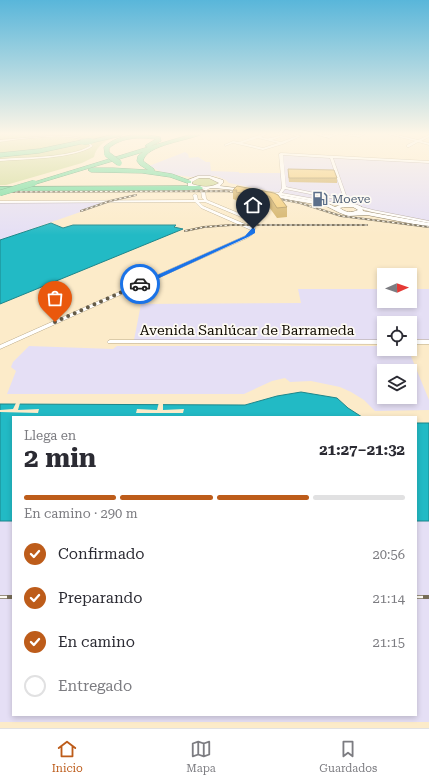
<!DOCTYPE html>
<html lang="es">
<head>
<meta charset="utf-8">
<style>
  :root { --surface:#fff; --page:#f2f2f3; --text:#2b2b33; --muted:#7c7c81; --line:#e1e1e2; --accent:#bd5c1a }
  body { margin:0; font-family:"Roboto Serif",serif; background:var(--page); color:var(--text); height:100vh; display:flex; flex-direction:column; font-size:15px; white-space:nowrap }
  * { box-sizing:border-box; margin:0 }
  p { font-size:13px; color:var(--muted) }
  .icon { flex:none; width:22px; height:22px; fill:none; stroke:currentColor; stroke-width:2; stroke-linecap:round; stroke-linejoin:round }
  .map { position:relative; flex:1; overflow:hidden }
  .drawer { position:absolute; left:12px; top:416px; width:405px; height:300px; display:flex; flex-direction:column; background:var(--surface); border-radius:0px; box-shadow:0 2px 6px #0003 }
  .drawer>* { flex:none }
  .needle { width:26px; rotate:88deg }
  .buttons { position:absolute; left:377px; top:268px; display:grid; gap:8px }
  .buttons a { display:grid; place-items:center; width:40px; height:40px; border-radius:0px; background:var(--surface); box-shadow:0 2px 6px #0003; font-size:20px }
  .pin { position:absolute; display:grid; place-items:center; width:34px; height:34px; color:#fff; margin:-41px -17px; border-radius:50% 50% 50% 0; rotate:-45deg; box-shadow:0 0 4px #0007 }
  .pin .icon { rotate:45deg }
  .courier { position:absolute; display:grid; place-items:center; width:40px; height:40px; margin:-20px; border:3px solid #1a73e8; border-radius:50%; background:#fff; color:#222; box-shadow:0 1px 5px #0007 }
  .overview em { font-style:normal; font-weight:700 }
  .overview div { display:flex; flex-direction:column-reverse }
  .overview { display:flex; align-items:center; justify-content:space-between; height:68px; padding:0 12px }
  h1 { font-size:26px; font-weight:700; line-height:30px }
  .bar { display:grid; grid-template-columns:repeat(4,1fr); gap:6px 4px; align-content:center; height:48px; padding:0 12px }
  .bar i { height:5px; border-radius:3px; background:var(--line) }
  .bar .current { background:var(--accent) }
  .bar p { grid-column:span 4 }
  ol { padding:0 12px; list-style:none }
  li { display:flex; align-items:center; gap:12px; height:44px }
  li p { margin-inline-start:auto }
  li .icon { padding:4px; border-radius:50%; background:var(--accent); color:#fff; stroke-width:4 }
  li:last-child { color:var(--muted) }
  li i { width:22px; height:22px; border:2px solid var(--line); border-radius:50% }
  .menu { display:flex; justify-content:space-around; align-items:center; height:56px; border-top:1px solid var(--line); background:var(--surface); font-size:11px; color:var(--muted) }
  .menu a { display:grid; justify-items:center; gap:2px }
  .menu .current { color:var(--accent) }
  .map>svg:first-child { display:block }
  .industrial { fill:#e5dff5; fill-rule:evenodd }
  .green { fill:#cfd994 }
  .water { fill:#22bac5; stroke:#1d868b }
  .pier { fill:#fcebc9 }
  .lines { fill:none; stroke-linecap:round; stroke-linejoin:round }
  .street-casing { stroke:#78694b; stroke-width:0.5 }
  .secondary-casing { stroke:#78694b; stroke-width:1 }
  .highway-casing { stroke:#4d9466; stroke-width:1 }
  .street { fill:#fff; fill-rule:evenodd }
  .secondary { fill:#fff; fill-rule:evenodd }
  .highway { fill:#6ddc9b; fill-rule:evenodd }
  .rail-far1-casing { stroke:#776d58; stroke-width:2 }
  .rail-casing { stroke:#776d58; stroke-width:4 }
  .rail-far1 { stroke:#fdfaf3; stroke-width:1; stroke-dasharray:2.5; stroke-linecap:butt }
  .rail { stroke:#fdfaf3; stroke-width:2.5; stroke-dasharray:7; stroke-linecap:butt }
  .highway-bridge-casing { stroke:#4d9466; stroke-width:6; stroke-linecap:butt }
  .highway-bridge { stroke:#6ddc9b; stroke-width:5.5 }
  .wall { fill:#d1af62 }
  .shaded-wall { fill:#aa8e50 }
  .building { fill:#f3cb72; stroke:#aa8e50 }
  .route { fill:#1a73e8 }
  .done { stroke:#645b48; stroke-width:4; stroke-dasharray:0 7.2 }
  .labels { text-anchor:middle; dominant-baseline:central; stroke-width:3.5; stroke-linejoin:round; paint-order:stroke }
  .far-service-label { font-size:12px; fill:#4e5e75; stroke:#fdfaf3; text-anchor:start }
  .street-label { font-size:14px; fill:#120d03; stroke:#fdfaf3 }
</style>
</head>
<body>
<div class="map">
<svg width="429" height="728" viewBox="0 0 429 728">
  <rect width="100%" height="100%" fill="#fcebc9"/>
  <path class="industrial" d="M185 152 188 154 189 158 198 157 206 162H210L211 171 239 172V173H284L282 155 429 162V221L229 183 226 180 216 176 190 177 164 173 149 166Z
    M0 202H109L0 240Z
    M298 289H384V301H410V289H429V340L410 339V323H384V340H134L141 304 301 303Z
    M29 346 113 349 117 346H384V349H408L429 400V410L375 411 364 400 351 392 340 387 311 381 290 382 285 378 272 381 244 394H7L16 371 11 367 13 362ZM384 371H410V397H384Z
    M0 521H13V715H416V521H429V722H0Z"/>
  <path class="green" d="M0 133H131C115 137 98 140 94 157L82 163 6 185H0Z
    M207 177 219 181V183C212 188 197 189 191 182L198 178Z"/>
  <path class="water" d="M51 223 63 228 73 225H176L174 227 183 229 0 304V240Z
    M301 392 337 398 348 408 362 417H13V521H0V404L245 405 277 396Z
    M416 423H429V521H416Z"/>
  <path class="pier" d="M159 402H163V410L184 409 183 413H136L137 409 157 410Z
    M16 403H20L18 410 39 409 38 413 0 412V410L13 409Z"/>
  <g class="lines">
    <defs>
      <path id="street" d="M265 133H269L261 137C264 138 267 139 270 138 283 136 287 130 301 136L283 144 263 150 233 143 225 146 224 145 233 141 239 142ZM289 134 297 136 281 142 272 140ZM258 138 278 143 263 148 242 143Z
        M311 133C320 133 325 137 335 134L333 133C341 133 349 135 357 135 361 135 363 133 367 133L359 137 338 134 329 138Z
        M384 133H389L418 140 429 135V137L421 141 429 143V145L418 142 409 147H407V145L415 141Z
        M49 136C64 136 82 134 93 146 75 159 24 159 0 161V159C25 157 69 158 90 146 89 144 87 143 85 141 70 132 19 139 0 142V140Z
        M281 153 429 161V163L333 158 347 198 353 205 351 206 345 201 285 189 282 193 343 204 344 205 342 206 280 195 261 193 260 192 262 191 279 193 282 188 279 154ZM283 155 330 158 344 199 286 187Z
        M207 187 210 188 205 191 206 198 207 200 248 217 256 226 253 234 247 238 0 349V345L245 236 250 232 251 230 201 208 195 202 0 203V201L194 200 193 195 195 194 197 195 198 200H204L202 198 201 191ZM199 202H205L246 219 252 226V227L203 206Z
        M358 206 373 210 429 221V223L372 212 358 208Z
        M110 340H384V344L108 343 107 342 108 341Z
        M410 340H429V344H410Z"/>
      <path id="secondary" d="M198 176H210L223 180V183L220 186 244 189 246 190 244 191 214 188 202 189 188 186V180ZM199 178H209L219 183C211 188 201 187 192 184V182Z
        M269 193 327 203 335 207C344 203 352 202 362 207L363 211 429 223V227L367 215 348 216 340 213 326 206 267 196 266 195ZM344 207H353L358 210C351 213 346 213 340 208Z"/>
      <path id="highway" d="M119 133 121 134V136L91 143 88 141Z
        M196 133H204C190 141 146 144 143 161L154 169V171L172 174 191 181V183H187L170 177 142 173 91 172 88 170 91 168H113L148 170 140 165 137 161 138 156 143 152 36 184 31 183 148 147 145 146 146 145 156 139C139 137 122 137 109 148V155H105L104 147C120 133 139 133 160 137L161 141 151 146Z
        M83 140 85 141V143L39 153 0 157V153L39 149Z
        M200 186 203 188 202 189 176 191H0V187Z"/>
    </defs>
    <use href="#street" class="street-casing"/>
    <use href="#secondary" class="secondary-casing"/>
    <use href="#highway" class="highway-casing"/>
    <use href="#street" class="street"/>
    <use href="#secondary" class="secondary"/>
    <use href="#highway" class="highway"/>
    <defs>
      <path id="rail-far1" d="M0 192 225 191 245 193
        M270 197 300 203 341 216 429 227
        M81 211 110 201 136 195
        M185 231 204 227 231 225H367"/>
      <path id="rail" d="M0 597H13
        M416 597H429"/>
    </defs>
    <use href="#rail-far1" class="rail-far1-casing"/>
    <use href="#rail" class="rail-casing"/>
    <use href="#rail-far1" class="rail-far1"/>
    <use href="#rail" class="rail"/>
    <defs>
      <path id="highway-bridge" d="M83 142 91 141
        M107 154 119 163
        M0 193 34 183"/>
    </defs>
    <use href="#highway-bridge" class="highway-bridge-casing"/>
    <use href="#highway-bridge" class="highway-bridge"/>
  </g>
  <path class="wall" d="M288 169 337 178V183L289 182 288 174Z
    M233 190 274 193 287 207V217L277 218 269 207 266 205 259 204 258 205 236 201V200L233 199Z"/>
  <path class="shaded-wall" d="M259 194V204L258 205V196Z"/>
  <path class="building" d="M288 169 334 170 337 178H289Z
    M237 186 274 193 278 195 287 207 277 208 270 197 266 195 259 194 258 196 236 192 237 190H233Z"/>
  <linearGradient id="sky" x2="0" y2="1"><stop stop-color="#59b6da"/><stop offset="0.57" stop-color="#fef6e7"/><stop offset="1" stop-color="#fef6e7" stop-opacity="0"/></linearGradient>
  <rect width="429" height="235" fill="url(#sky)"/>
  <path class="route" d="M253 227 255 229V233L248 237 142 286 137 284 245 236Z"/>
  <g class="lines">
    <path class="done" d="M55 322 140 284"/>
  </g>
  <defs>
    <symbol id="fuel-bare" viewBox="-9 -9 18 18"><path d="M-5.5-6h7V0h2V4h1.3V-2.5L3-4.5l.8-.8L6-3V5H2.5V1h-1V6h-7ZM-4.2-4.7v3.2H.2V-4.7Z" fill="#5c6f8a" stroke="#fdfaf3" stroke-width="2.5" paint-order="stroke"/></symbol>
  </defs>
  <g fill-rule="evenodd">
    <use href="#fuel-bare" x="309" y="188" width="22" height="22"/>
  </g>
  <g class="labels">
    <g class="far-service-label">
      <text x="332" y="199">Moeve</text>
    </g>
    <g class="street-label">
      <text x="247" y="330">Avenida Sanlúcar de Barrameda</text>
    </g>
  </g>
</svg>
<div class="buttons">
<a><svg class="needle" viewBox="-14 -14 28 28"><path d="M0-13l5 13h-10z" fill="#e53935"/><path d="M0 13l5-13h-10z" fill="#7c7c81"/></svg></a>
<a><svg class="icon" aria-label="locate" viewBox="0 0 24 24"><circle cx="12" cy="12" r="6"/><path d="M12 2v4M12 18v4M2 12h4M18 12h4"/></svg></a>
<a><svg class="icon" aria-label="layers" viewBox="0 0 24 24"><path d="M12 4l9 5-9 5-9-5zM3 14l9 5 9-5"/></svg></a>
</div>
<div class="pin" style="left:55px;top:322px;background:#ea580c"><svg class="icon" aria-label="bag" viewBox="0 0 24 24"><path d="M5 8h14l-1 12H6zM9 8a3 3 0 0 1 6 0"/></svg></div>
<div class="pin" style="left:253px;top:229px;background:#1f2937"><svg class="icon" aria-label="home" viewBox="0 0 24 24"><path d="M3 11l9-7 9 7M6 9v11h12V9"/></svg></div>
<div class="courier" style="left:140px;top:284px"><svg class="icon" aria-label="car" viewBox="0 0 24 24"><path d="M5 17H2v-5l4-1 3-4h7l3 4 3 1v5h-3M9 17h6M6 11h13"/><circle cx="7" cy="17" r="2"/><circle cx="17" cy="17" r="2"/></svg></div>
<section class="drawer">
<div class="overview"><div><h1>2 min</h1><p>Llega en</p></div><em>21:27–21:32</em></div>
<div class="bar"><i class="current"></i><i class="current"></i><i class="current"></i><i></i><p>En camino · 290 m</p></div>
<ol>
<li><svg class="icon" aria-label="check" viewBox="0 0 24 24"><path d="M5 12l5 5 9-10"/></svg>Confirmado<p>20:56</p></li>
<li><svg class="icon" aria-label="check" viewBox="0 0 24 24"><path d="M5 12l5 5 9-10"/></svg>Preparando<p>21:14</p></li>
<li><svg class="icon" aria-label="check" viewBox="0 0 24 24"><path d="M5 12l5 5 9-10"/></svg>En camino<p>21:15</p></li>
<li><i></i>Entregado</li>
</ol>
</section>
</div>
<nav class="menu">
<a class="current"><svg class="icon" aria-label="home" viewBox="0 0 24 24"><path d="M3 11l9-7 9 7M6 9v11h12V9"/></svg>Inicio</a>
<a><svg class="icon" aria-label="map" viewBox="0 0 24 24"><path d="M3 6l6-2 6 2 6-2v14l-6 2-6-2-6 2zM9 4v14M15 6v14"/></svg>Mapa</a>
<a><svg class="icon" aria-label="saved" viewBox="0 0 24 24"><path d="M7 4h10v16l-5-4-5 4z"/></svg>Guardados</a>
</nav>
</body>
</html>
